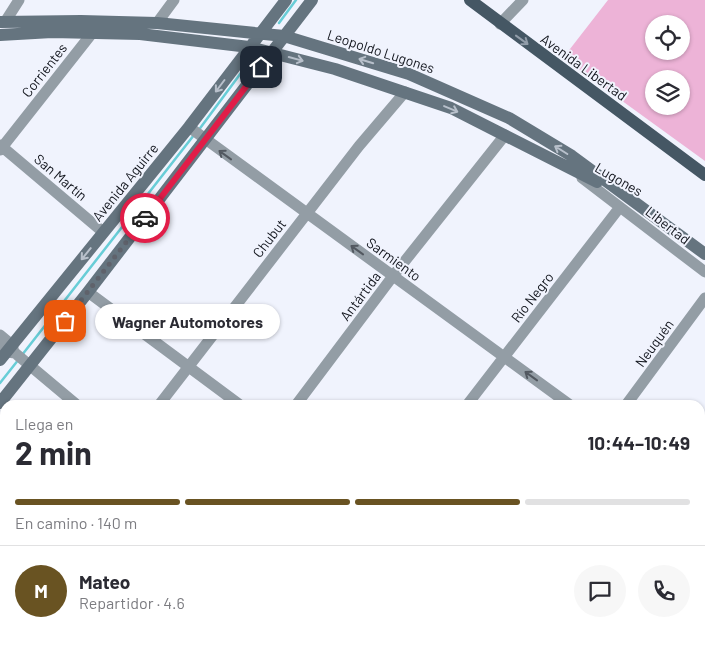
<!DOCTYPE html>
<html lang="es">
<head>
<meta charset="utf-8">
<style>
  :root { --surface:#fff; --page:#f7f7f7; --text:#2b2b33; --muted:#7c7c81; --line:#e1e1e2; --accent:#695322 }
  body { margin:0; font-family:Barlow,sans-serif; background:var(--page); color:var(--text); height:100vh; display:flex; flex-direction:column; font-size:19px; white-space:nowrap }
  * { box-sizing:border-box; margin:0 }
  p { font-size:16px; color:var(--muted) }
  .icon { flex:none; width:28px; height:28px; fill:none; stroke:currentColor; stroke-width:2; stroke-linecap:round; stroke-linejoin:round }
  .map { position:relative; flex:1; overflow:hidden }
  .details { position:absolute; left:0px; top:400px; width:705px; height:245px; display:flex; flex-direction:column; background:var(--surface); border-radius:15px 15px 0 0; box-shadow:0 1px 4px #0004 }
  .details>* { flex:none }
  .fabs { position:absolute; left:645px; top:15px; display:grid; gap:10px }
  .fabs a { display:grid; place-items:center; width:45px; height:45px; border-radius:50%; background:var(--surface); box-shadow:0 1px 4px #0004; font-size:25px }
  .pin { position:absolute; display:grid; place-items:center; width:42px; height:42px; color:#fff; margin:-21px; border-radius:10px; box-shadow:0 2px 8px #0006 }
  .courier { position:absolute; display:grid; place-items:center; width:50px; height:50px; margin:-25px; border:4px solid #e11d48; border-radius:50%; background:#fff; color:#222; box-shadow:0 1px 6px #0007 }
  .bubble { position:absolute; height:35px; border-radius:18px; background:var(--surface); box-shadow:0 1px 4px #0004; font-size:16px; font-weight:700; line-height:35px; text-align:center }
  .head em { font-style:normal; font-weight:700 }
  .head div { display:flex; flex-direction:column-reverse }
  .head { display:flex; align-items:center; justify-content:space-between; height:85px; padding:0 15px }
  h1 { font-size:32px; font-weight:700; line-height:38px }
  .bar { display:grid; grid-template-columns:repeat(4,1fr); gap:8px 5px; align-content:center; height:60px; padding:0 15px }
  .bar i { height:6px; border-radius:4px; background:var(--line) }
  .bar .on { background:var(--accent) }
  .bar p { grid-column:span 4 }
  .line { display:flex; align-items:center; gap:12px; padding:0 15px; border-top:1px solid var(--line) }
  .line div { flex:1 }
  .round { display:grid; place-items:center; flex:none; width:52px; height:52px; border-radius:26px; background:var(--page) }
  .map>svg:first-child { display:block }
  .green { fill:#edb3d7; fill-rule:evenodd }
  .lines { fill:none; stroke-linecap:round; stroke-linejoin:round }
  .stream { stroke:#68cdd7; stroke-width:2.5 }
  .minor { stroke:#939da5; stroke-width:11 }
  .secondary { stroke:#65747f; stroke-width:12 }
  .primary { stroke:#455764; stroke-width:12 }
  .oneway { stroke:#929da9 }
  .oneway2 { stroke:#b8c0cb }
  .oneway3 { stroke:#525860 }
  .done { stroke:#5f626b; stroke-width:5; stroke-dasharray:0 9 }
  .route { stroke:#e11d48; stroke-width:6 }
  .labels { text-anchor:middle; dominant-baseline:central; stroke-width:4; stroke-linejoin:round; paint-order:stroke }
  .street-label { font-size:14px; fill:#11141c; stroke:#f0f3fd }
</style>
</head>
<body>
<div class="map">
<svg width="705" height="645" viewBox="0 0 705 645">
  <rect width="100%" height="100%" fill="#f0f3fd"/>
  <path class="green" d="M608 0H705V161L563 58ZM654 24H681V51H654ZM654 79H681V106H654Z"/>
  <g class="lines">
    <path class="stream" d="M279 23 296 0
      M198 131 255 54
      M22 355 194 135
      M0 383 19 359"/>
    <path class="minor" d="M5 22 19 0
      M157 23 174 0
      M500 24 523 0
      M189 127 570 405
      M0 145 103 232
      M0 150 93 32
      M582 178 705 272
      M88 292 240 405
      M0 335 12 345 14 352
      M0 346 7 352 15 353 77 405
      M159 405 359 146 405 92
      M296 405 393 276 505 135
      M467 405 620 207
      M626 405 705 298
      M700 500 705 504
      M0 517 5 521
      M700 532 705 525
      M0 611 5 604
      M146 640 152 645
      M356 640 361 645
      M563 640 569 645
      M108 645 111 640
      M277 645 281 640
      M448 645 452 640
      M618 645 622 640"/>
    <path class="secondary" d="M0 22 81 21 157 23 284 36 409 74 509 118 572 156 705 254
      M0 35 52 32 140 34 249 47 335 69 451 108 597 182
      M0 360 189 127 286 0
      M0 403 88 292 312 0"/>
    <path class="primary" d="M470 0 705 175"/>
  </g>
  <defs><path id="oneway-shaft" d="M-6 0H5M1.5-3L5.5 0L1.5 3" fill="none" stroke-width="1.6" stroke-linecap="round" stroke-linejoin="round" transform="scale(1.25)"/></defs>
  <use class="oneway" href="#oneway-shaft" transform="translate(522 40) rotate(36)"/>
  <g class="oneway2">
    <use href="#oneway-shaft" transform="translate(296 59) rotate(15)"/>
    <use href="#oneway-shaft" transform="translate(366 61) rotate(-163)"/>
    <use href="#oneway-shaft" transform="translate(220 86) rotate(127)"/>
    <use href="#oneway-shaft" transform="translate(451 109) rotate(23)"/>
    <use href="#oneway-shaft" transform="translate(561 150) rotate(-148)"/>
    <use href="#oneway-shaft" transform="translate(86 254) rotate(129)"/>
  </g>
  <g class="oneway3">
    <use href="#oneway-shaft" transform="translate(225 155) rotate(-144)"/>
    <use href="#oneway-shaft" transform="translate(357 250) rotate(-144)"/>
    <use href="#oneway-shaft" transform="translate(531 376) rotate(-144)"/>
  </g>
  <g class="lines">
    <path class="done" d="M65 321 145 218"/>
    <path class="route" d="M145 218 261 67"/>
  </g>
  <g class="labels">
    <g class="street-label">
      <text transform="translate(381 51) rotate(18)">Leopoldo Lugones</text>
      <text transform="translate(584 67) rotate(36)">Avenida Libertad</text>
      <text transform="translate(44 70) rotate(-52)">Corrientes</text>
      <text transform="translate(61 177) rotate(40)">San Martín</text>
      <text transform="translate(619 179) rotate(30)">Lugones</text>
      <text transform="translate(125 182) rotate(-51)">Avenida Aguirre</text>
      <text transform="translate(668 225) rotate(38)">Libertad</text>
      <text transform="translate(269 238) rotate(-52)">Chubut</text>
      <text transform="translate(394 259) rotate(36)">Sarmiento</text>
      <text transform="translate(360 296) rotate(-53)">Antártida</text>
      <text transform="translate(532 297) rotate(-52)">Río Negro</text>
      <text transform="translate(654 343) rotate(-54)">Neuquén</text>
    </g>
  </g>
</svg>
<div class="fabs">
<a><svg class="icon" aria-label="locate" viewBox="0 0 24 24"><circle cx="12" cy="12" r="6"/><path d="M12 2v4M12 18v4M2 12h4M18 12h4"/></svg></a>
<a><svg class="icon" aria-label="layers" viewBox="0 0 24 24"><path d="M12 4l9 5-9 5-9-5zM3 14l9 5 9-5"/></svg></a>
</div>
<div class="pin" style="left:65px;top:321px;background:#ea580c"><svg class="icon" aria-label="bag" viewBox="0 0 24 24"><path d="M5 8h14l-1 12H6zM9 8a3 3 0 0 1 6 0"/></svg></div>
<div class="pin" style="left:261px;top:67px;background:#1f2937"><svg class="icon" aria-label="home" viewBox="0 0 24 24"><path d="M3 11l9-7 9 7M6 9v11h12V9"/></svg></div>
<div class="courier" style="left:145px;top:218px"><svg class="icon" aria-label="car" viewBox="0 0 24 24"><path d="M5 17H2v-5l4-1 3-4h7l3 4 3 1v5h-3M9 17h6M6 11h13"/><circle cx="7" cy="17" r="2"/><circle cx="17" cy="17" r="2"/></svg></div>
<div class="bubble" style="left:95px;top:304px;width:185px">Wagner Automotores</div>
<section class="details">
<div class="head"><div><h1>2 min</h1><p>Llega en</p></div><em>10:44–10:49</em></div>
<div class="bar"><i class="on"></i><i class="on"></i><i class="on"></i><i></i><p>En camino · 140 m</p></div>
<div class="line" style="height:90px"><b class="round" style="background:var(--accent);color:#fff">M</b><div><b>Mateo</b><p>Repartidor · 4.6</p></div><a class="round"><svg class="icon" aria-label="chat" viewBox="0 0 24 24"><path d="M4 5h16v11H9l-5 4z"/></svg></a><a class="round"><svg class="icon" aria-label="phone" viewBox="0 0 24 24"><path d="M5 4h4l2 5-3 2q2 4 5 5l2-3 5 2v4C11 20 4 13 5 4z"/></svg></a></div>
</section>
</div>
</body>
</html>
